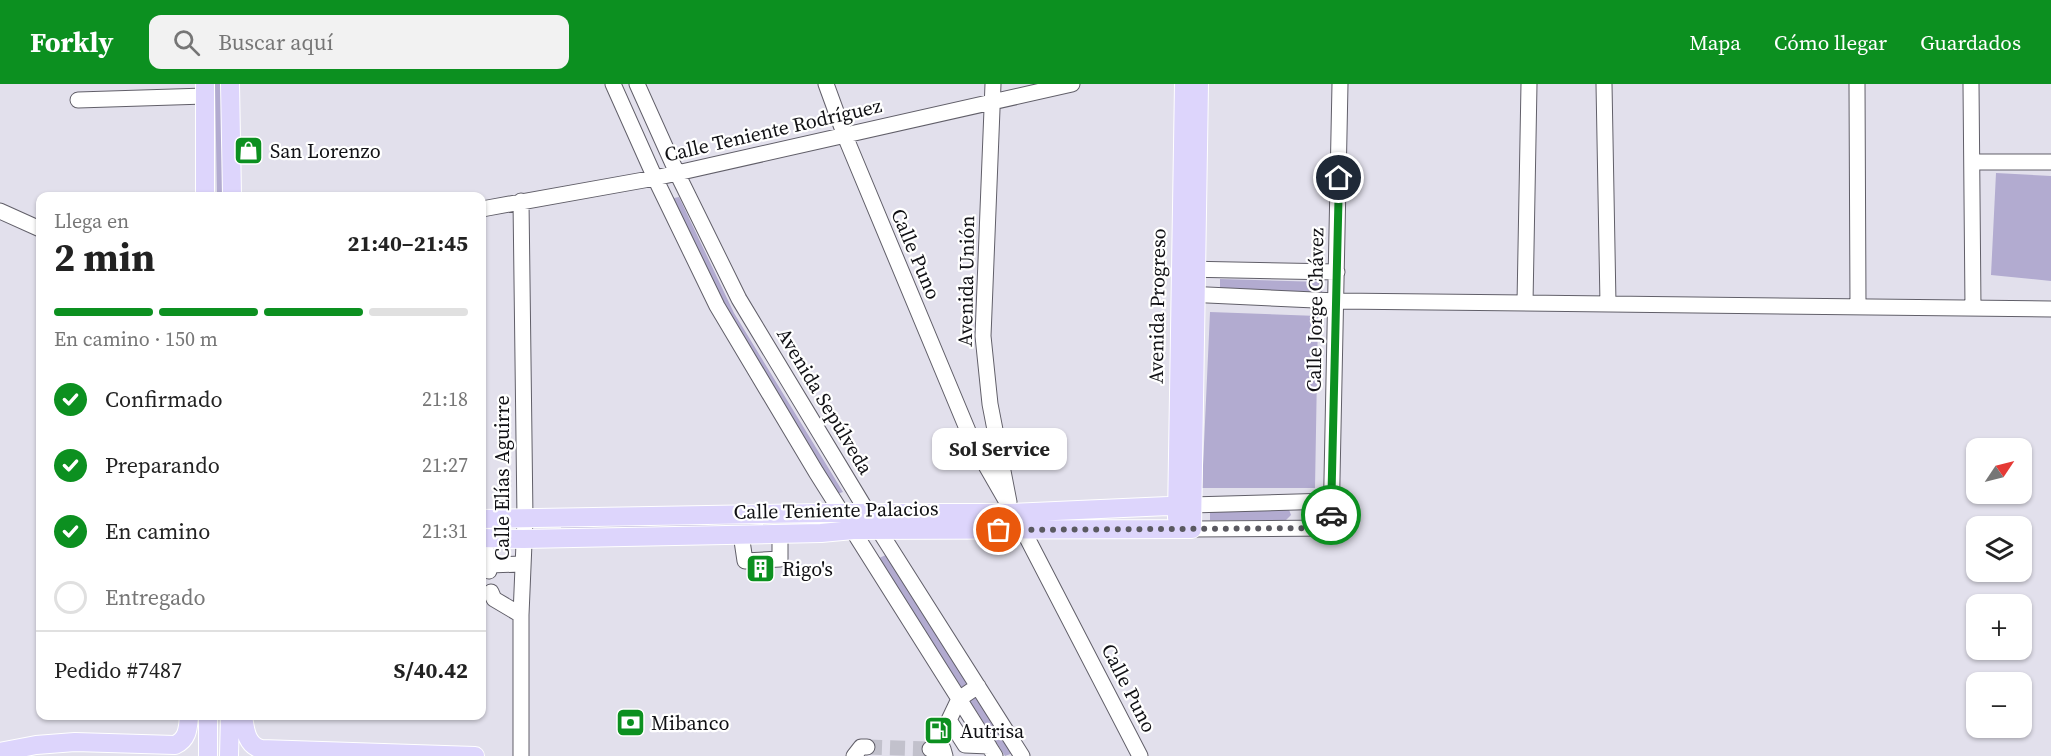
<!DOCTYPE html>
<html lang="es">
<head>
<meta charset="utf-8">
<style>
  :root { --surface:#fff; --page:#f2f2f2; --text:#222; --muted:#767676; --line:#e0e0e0; --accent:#0c9020 }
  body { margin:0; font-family:"Source Serif 4",serif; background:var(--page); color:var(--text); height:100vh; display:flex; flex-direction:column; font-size:22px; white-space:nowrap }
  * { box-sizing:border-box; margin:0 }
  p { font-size:20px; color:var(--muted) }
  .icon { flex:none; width:33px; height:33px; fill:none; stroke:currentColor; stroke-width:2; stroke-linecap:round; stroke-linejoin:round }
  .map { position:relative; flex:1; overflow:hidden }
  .panel { position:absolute; left:36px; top:108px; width:450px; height:528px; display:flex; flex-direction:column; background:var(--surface); border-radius:12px; box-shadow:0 2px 4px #0004 }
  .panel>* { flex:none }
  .needle { width:39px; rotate:55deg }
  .controls { position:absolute; left:1966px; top:354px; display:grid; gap:12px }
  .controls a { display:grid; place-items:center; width:66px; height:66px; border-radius:12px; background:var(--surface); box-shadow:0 2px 4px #0004; font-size:30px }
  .pin { position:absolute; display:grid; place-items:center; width:51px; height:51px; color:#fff; margin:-26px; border:3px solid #fff; border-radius:50%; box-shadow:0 2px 6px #0007 }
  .courier { position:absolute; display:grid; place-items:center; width:60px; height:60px; margin:-30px; border:4px solid #0c9020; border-radius:50%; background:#fff; color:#222; box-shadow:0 2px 8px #0007 }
  .bubble { position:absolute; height:42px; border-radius:12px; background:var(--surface); box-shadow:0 2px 4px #0004; font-size:20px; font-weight:700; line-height:42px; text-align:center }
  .headline em { font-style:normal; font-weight:700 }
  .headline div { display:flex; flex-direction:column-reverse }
  .headline { display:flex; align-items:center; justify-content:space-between; height:102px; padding:0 18px }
  h1 { font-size:39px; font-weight:700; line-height:45px }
  .bar { display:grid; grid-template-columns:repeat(4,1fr); gap:9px 6px; align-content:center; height:72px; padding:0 18px }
  .bar i { height:8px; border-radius:4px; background:var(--line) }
  .bar .on { background:var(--accent) }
  .bar p { grid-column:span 4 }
  .line { display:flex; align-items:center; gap:15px; padding:0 18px; border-top:2px solid var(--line) }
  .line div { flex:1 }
  ol { padding:0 18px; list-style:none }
  li { display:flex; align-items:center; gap:18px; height:66px }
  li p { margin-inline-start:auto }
  li .icon { padding:6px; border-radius:50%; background:var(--accent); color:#fff; stroke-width:4 }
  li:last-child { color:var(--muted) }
  li i { width:33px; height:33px; border:3px solid var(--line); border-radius:50% }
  header { display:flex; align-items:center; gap:36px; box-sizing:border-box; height:84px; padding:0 30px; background:var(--accent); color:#fff }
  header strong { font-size:28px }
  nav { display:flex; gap:33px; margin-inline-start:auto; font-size:21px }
  .search { width:420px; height:54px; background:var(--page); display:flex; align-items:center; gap:15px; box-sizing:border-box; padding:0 21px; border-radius:12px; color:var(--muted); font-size:22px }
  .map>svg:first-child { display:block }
  .green { fill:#b2abd0 }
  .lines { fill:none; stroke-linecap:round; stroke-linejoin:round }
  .minor-tunnel { stroke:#c2c1cc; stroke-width:15; stroke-dasharray:15 8; stroke-linecap:butt }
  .minor-casing { stroke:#615f69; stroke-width:17 }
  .major-casing { stroke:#fff; stroke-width:20 }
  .minor { stroke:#fff; stroke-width:15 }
  .major { stroke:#ddd5fc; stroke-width:18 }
  .done { stroke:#5a5960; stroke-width:6; stroke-dasharray:0 10.8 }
  .route { stroke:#0c9020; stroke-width:8 }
  .labels { text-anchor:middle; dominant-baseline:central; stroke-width:4.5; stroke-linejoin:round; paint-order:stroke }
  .street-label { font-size:20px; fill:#101014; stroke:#fff }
  .poi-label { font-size:20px; fill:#101014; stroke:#fff; text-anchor:start }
</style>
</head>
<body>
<header>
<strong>Forkly</strong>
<div class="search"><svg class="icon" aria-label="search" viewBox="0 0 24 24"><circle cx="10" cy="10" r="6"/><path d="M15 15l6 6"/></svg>Buscar aquí</div>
<nav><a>Mapa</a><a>Cómo llegar</a><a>Guardados</a></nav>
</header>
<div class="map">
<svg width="2051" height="672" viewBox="0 0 2051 672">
  <rect width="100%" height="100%" fill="#e2e0ec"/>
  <path class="green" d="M215 0H221L223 112H217Z
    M1996 89 2051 92V197L1991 191Z
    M679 113 734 229 843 408 837 410 727 231 669 115Z
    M1220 195 1323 198 1322 209 1220 205Z
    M1210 228 1318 232 1315 404H1202Z
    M1288 423 1291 431 1286 436H1210V427Z
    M820 437V440L561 444V441Z
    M886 471 1013 669 1005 672 879 474Z"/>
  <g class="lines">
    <path class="minor-tunnel" d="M945 654 948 643
      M867 663 930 665"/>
    <defs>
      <path id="minor" d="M613 0 655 94 717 222 816 388 995 672
        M637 0 677 89 739 215 868 429 1022 672
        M826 0 845 52 973 359 1023 446 1140 672
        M993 0 983 252 990 320 1009 418
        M1604 0 1608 220
        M1857 0 1858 223
        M1971 0 1973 224
        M78 16 205 12
        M1972 78H2051
        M521 117 525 435 521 531V672
        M482 125 655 94 1072 0
        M0 127 40 145
        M1184 185 1337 188
        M1186 210 1337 217 2051 225
        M1525 219 1529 0
        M1191 421 1331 417
        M1192 445 1331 444 1340 0
        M741 450 745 477 780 475V450
        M485 454 489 487
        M489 481 522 480
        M491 508 494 515 521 531
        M978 602 959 615 949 636 965 661 989 662
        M930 665H943L945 672
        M854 672 861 663H867"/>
      <path id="major" d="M205 0V112
        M230 0 232 112
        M1177 434 1184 0
        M482 435 822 429H1011L1191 421
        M482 454 523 455 821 449 853 446 1192 445 1199 0
        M208 632V672
        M243 632C245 645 246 661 261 665L475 672
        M0 668 36 661 75 658 175 661C188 655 188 644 189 632
        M229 672 230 632"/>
    </defs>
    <use href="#minor" class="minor-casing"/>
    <use href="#major" class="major-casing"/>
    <use href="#minor" class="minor"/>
    <use href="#major" class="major"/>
  </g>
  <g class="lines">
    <path class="done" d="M999 446 1331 444V431"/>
    <path class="route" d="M1331 431 1339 94"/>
  </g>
  <defs>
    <symbol id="shop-square" viewBox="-11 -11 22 22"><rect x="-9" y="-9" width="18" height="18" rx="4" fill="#0c9020" stroke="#fff"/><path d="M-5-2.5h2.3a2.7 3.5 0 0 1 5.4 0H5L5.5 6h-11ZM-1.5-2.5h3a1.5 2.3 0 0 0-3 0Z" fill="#fff"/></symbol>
    <symbol id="building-square" viewBox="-11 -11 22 22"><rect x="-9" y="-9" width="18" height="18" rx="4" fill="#0c9020" stroke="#fff"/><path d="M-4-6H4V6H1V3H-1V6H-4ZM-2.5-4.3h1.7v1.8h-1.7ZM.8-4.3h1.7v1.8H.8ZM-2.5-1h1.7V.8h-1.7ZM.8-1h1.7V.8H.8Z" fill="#fff"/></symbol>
    <symbol id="bank-square" viewBox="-11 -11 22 22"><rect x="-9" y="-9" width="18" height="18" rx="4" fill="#0c9020" stroke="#fff"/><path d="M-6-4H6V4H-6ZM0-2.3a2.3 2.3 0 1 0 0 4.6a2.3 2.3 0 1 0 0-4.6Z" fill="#fff"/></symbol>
    <symbol id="fuel-square" viewBox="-11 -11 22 22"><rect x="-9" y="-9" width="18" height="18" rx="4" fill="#0c9020" stroke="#fff"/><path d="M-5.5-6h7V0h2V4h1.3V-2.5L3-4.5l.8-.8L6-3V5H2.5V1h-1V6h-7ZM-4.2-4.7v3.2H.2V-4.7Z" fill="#fff"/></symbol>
  </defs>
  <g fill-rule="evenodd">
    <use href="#shop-square" x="232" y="50" width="33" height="33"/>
    <use href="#building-square" x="744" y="468" width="33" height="33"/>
    <use href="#bank-square" x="614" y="622" width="33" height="33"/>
    <use href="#fuel-square" x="922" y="630" width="33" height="33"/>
  </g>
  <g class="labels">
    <g class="street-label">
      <text transform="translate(773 46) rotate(-13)">Calle Teniente Rodríguez</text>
      <text transform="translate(916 170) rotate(67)">Calle Puno</text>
      <text transform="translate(966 197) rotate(-89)">Avenida Unión</text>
      <text transform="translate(1157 222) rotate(-89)">Avenida Progreso</text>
      <text transform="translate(1315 226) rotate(-89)">Calle Jorge Chávez</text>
      <text transform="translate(825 317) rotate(59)">Avenida Sepúlveda</text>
      <text transform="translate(502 394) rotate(-90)">Calle Elías Aguirre</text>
      <text transform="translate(836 426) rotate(-1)">Calle Teniente Palacios</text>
      <text transform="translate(1129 604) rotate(63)">Calle Puno</text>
    </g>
    <g class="poi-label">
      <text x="270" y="67">San Lorenzo</text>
      <text x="782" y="485">Rigo's</text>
      <text x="651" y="639">Mibanco</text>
      <text x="960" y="647">Autrisa</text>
    </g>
  </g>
</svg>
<div class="controls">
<a><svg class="needle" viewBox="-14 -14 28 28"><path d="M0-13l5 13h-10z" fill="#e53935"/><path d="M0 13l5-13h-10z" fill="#767676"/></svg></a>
<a><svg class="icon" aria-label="layers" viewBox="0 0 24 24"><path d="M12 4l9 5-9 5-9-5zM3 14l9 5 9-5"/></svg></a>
<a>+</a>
<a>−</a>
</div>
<div class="pin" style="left:999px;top:446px;background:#ea580c"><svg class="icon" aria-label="bag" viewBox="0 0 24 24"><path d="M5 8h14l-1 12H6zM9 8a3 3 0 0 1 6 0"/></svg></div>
<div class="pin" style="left:1339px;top:94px;background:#1f2937"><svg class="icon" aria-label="home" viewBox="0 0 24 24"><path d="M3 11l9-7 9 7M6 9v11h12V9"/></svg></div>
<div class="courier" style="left:1331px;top:431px"><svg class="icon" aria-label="car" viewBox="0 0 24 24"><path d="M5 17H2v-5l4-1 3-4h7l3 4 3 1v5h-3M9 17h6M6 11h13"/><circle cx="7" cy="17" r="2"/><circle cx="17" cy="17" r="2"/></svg></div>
<div class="bubble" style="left:932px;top:344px;width:135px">Sol Service</div>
<section class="panel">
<div class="headline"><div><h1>2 min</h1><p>Llega en</p></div><em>21:40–21:45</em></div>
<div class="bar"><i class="on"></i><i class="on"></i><i class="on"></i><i></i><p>En camino · 150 m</p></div>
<ol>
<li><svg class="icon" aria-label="check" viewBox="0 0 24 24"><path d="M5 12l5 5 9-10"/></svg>Confirmado<p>21:18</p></li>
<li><svg class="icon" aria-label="check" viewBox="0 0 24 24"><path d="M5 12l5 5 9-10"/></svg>Preparando<p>21:27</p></li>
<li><svg class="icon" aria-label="check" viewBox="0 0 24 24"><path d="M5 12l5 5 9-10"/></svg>En camino<p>21:31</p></li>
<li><i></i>Entregado</li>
</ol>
<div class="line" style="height:78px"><div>Pedido #7487</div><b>S/40.42</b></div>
</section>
</div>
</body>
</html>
